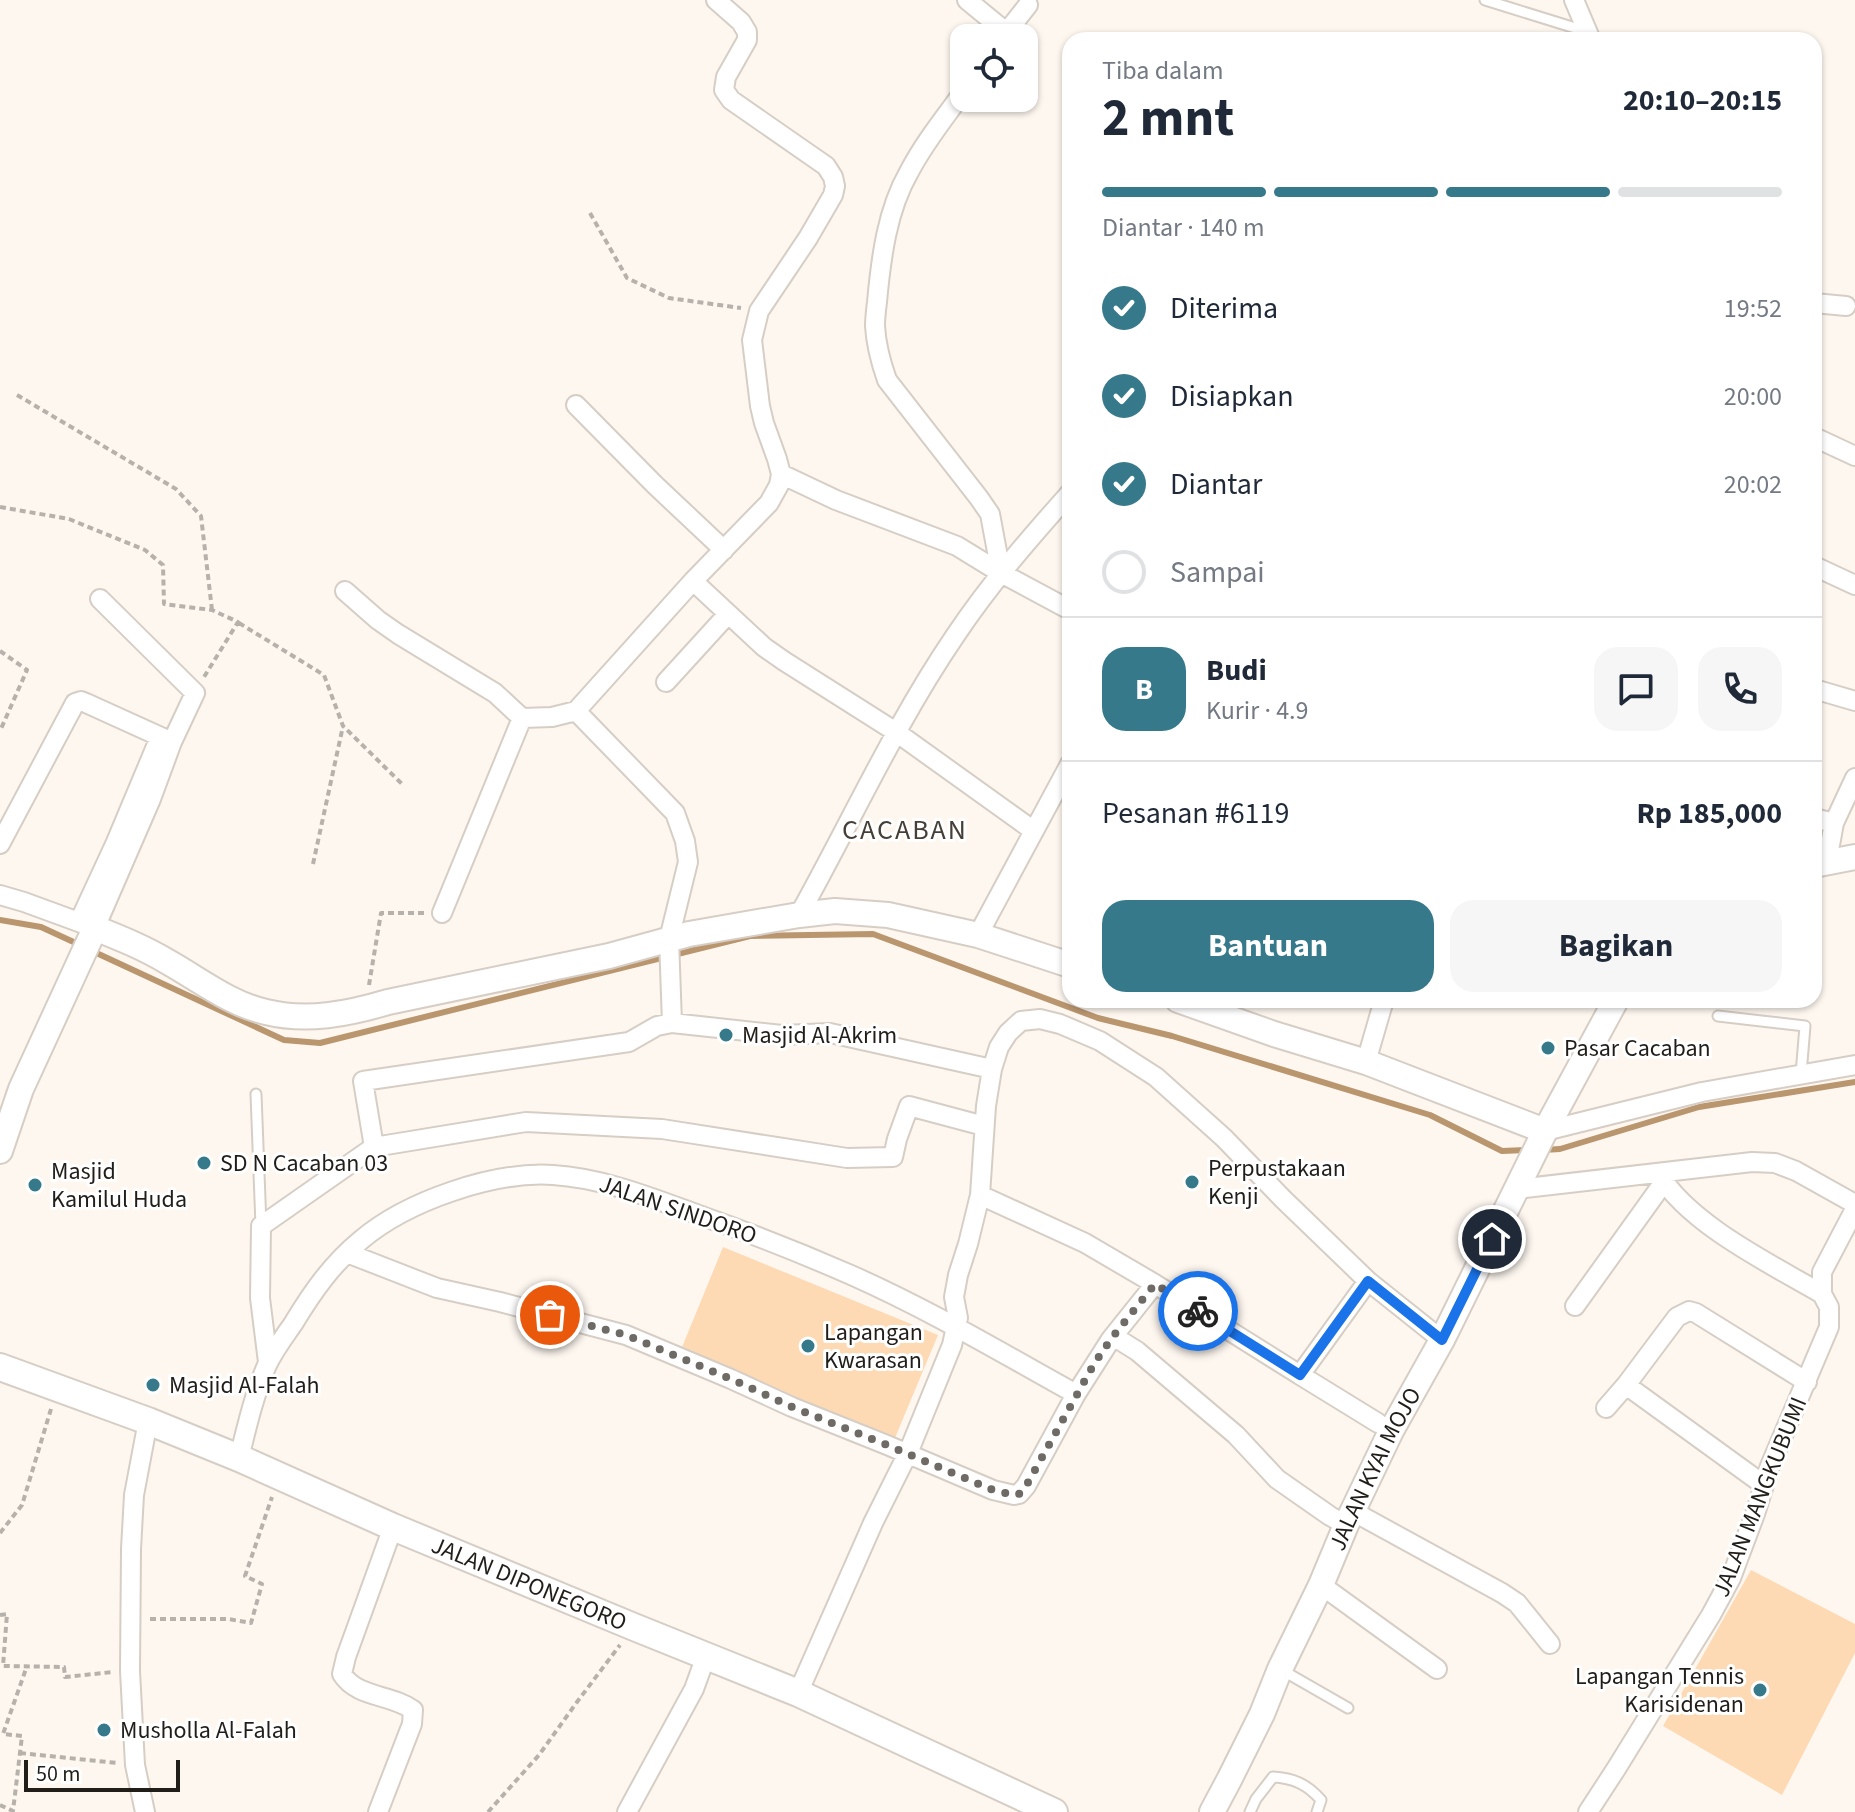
<!DOCTYPE html>
<html lang="id">
<head>
<meta charset="utf-8">
<style>
  :root { --surface:#fff; --page:#f6f6f7; --text:#1f2937; --muted:#747a83; --line:#e0e1e3; --accent:#36798a }
  body { margin:0; font-family:"Source Sans 3",sans-serif; background:var(--page); color:var(--text); height:100vh; display:flex; flex-direction:column; font-size:30px; white-space:nowrap }
  * { box-sizing:border-box; margin:0 }
  p { font-size:26px; color:var(--muted) }
  .icon { flex:none; width:44px; height:44px; fill:none; stroke:currentColor; stroke-width:2; stroke-linecap:round; stroke-linejoin:round }
  .map { position:relative; flex:1; overflow:hidden }
  .panel { position:absolute; left:1062px; top:32px; width:760px; height:976px; display:flex; flex-direction:column; background:var(--surface); border-radius:24px; box-shadow:0 2px 6px #0004 }
  .panel>* { flex:none }
  .buttons { position:absolute; left:950px; top:24px; display:grid; gap:16px }
  .buttons a { display:grid; place-items:center; width:88px; height:88px; border-radius:16px; background:var(--surface); box-shadow:0 2px 6px #0004; font-size:40px }
  .scale { position:absolute; left:24px; bottom:20px; width:156px; box-sizing:border-box; padding-left:8px; border:4px solid #211e1a; border-top:0; font-size:22px; line-height:28px; white-space:nowrap; color:#211e1a; -webkit-text-stroke:6px #fff; paint-order:stroke }
  .pin { position:absolute; display:grid; place-items:center; width:68px; height:68px; color:#fff; margin:-34px; border:4px solid #fff; border-radius:50%; box-shadow:0 2px 8px #0007 }
  .courier { position:absolute; display:grid; place-items:center; width:80px; height:80px; margin:-40px; border:6px solid #1a73e8; border-radius:50%; background:#fff; color:#222; box-shadow:0 2px 10px #0007 }
  .head em { font-style:normal; font-weight:700 }
  .head div { display:flex; flex-direction:column-reverse }
  .head { display:flex; align-items:center; justify-content:space-between; height:136px; padding:0 40px }
  h1 { font-size:52px; font-weight:700; line-height:60px }
  .bar { display:grid; grid-template-columns:repeat(4,1fr); gap:12px 8px; align-content:center; height:96px; padding:0 40px }
  .bar i { height:10px; border-radius:6px; background:var(--line) }
  .bar .selected { background:var(--accent) }
  .bar p { grid-column:span 4 }
  .line { display:flex; align-items:center; gap:20px; padding:0 40px; border-top:2px solid var(--line) }
  .line div { flex:1 }
  .round { display:grid; place-items:center; flex:none; width:84px; height:84px; border-radius:24px; background:var(--page) }
  ol { padding:0 40px; list-style:none }
  li { display:flex; align-items:center; gap:24px; height:88px }
  li p { margin-inline-start:auto }
  li .icon { padding:8px; border-radius:50%; background:var(--accent); color:#fff; stroke-width:4 }
  li:last-child { color:var(--muted) }
  li i { width:44px; height:44px; border:4px solid var(--line); border-radius:50% }
  .cta { display:flex; gap:16px; margin-top:auto; padding:16px 40px }
  .cta a { flex:1; height:92px; border-radius:24px; background:var(--accent); color:#fff; font-size:32px; font-weight:700; line-height:92px; text-align:center }
  .cta a+a { background:var(--page); color:var(--text) }
  .map>svg:first-child { display:block }
  .green { fill:#fedab4 }
  .lines { fill:none; stroke-linecap:round; stroke-linejoin:round }
  .stream { stroke:#ba966f; stroke-width:6 }
  .service-casing { stroke:#d6cec5; stroke-width:13 }
  .minor-casing { stroke:#d6cec5; stroke-width:22 }
  .tertiary-casing { stroke:#d6cec5; stroke-width:28 }
  .secondary-casing { stroke:#d6cec5; stroke-width:30 }
  .path { stroke:#b7b1ab; stroke-width:4; stroke-dasharray:6 4; stroke-linecap:butt }
  .service { stroke:#fff; stroke-width:9 }
  .minor { stroke:#fff; stroke-width:18 }
  .tertiary { stroke:#fff; stroke-width:24 }
  .secondary { stroke:#fff; stroke-width:26 }
  .done { stroke:#6e6a65; stroke-width:8; stroke-dasharray:0 14.4 }
  .route { stroke:#1a73e8; stroke-width:10 }
  .poi-dot { fill:#36798a; stroke:#fff; stroke-width:3 }
  .labels { text-anchor:middle; dominant-baseline:central; stroke-width:6; stroke-linejoin:round; paint-order:stroke }
  .poi-label { font-size:24px; fill:#211e1a; stroke:#fff; text-anchor:start }
  .street-label { font-size:24px; fill:#211e1a; stroke:#fff }
  .quarter-label { font-size:28px; letter-spacing:2px; fill:#463f38; stroke:#fff }
</style>
</head>
<body>
<div class="map">
<svg width="1855" height="1812" viewBox="0 0 1855 1812">
  <rect width="100%" height="100%" fill="#fef7f0"/>
  <path class="green" d="M723 1247 938 1335 892 1445 678 1357Z
    M1751 1570 1855 1624V1653L1782 1795 1663 1726Z"/>
  <g class="lines">
    <path class="stream" d="M0 920 41 927 80 945
      M90 950 284 1040 320 1043 750 936 873 934 1098 1018 1172 1036 1430 1115 1502 1151 1528 1150
      M1543 1150 1560 1149 1699 1107 1855 1082"/>
    <defs>
      <path id="service" d="M1485 0 1585 31
        M1718 1016 1805 1026 1801 1074
        M256 1094 261 1226
        M1280 1669 1348 1708
        M1250 1812 1256 1799 1273 1777C1293 1778 1307 1784 1321 1800L1317 1812"/>
      <path id="minor" d="M967 0 1006 32
        M1574 0 1591 40
        M1002 38 1028 5
        M964 91C945 117 924 143 909 172 887 210 881 258 877 302 876 310 875 318 875 326 876 344 881 363 887 380L979 498 990 514 1001 573
        M1814 303 1846 306
        M576 405 655 485 724 550
        M1814 437 1855 456
        M781 474 836 500 957 546 1001 573 1070 610
        M1814 566 1855 585
        M693 581 769 503 779 485 781 474 777 459 764 423 760 406 752 340 759 311 808 238 833 195 835 186 833 177 826 166 731 100 724 90 726 77 747 40V32L741 22 716 0
        M345 591 378 620 398 634 495 693 522 718 552 717 576 711 675 813 685 841 688 862 669 939 672 1023
        M666 682 728 614
        M1814 689 1855 701
        M576 711 693 581 764 647 784 661 896 732 1034 831
        M1814 818 1834 823
        M0 844 75 703 81 701 86 703 172 742
        M1827 861 1834 823 1855 778
        M0 895 24 902 95 928 151 799 172 742 195 693 100 599
        M442 913 522 718
        M799 915C851 822 895 724 955 636 989 585 1029 539 1070 493
        M79 922 116 842 160 737
        M978 935 1070 764
        M1366 1062 1384 1000
        M984 1126 909 1106 897 1139 893 1157 847 1158 662 1129 526 1122 374 1147 363 1081 629 1042 657 1026 672 1023 782 1035 830 1033 992 1069
        M1545 1131 1702 1092 1855 1065
        M1659 1174C1690 1225 1771 1264 1822 1294
        M1517 1189 1752 1162 1775 1163 1796 1171 1855 1204
        M980 1195 1085 1243 1155 1284 1300 1375 1368 1281
        M347 1253 437 1288 500 1302 626 1335 731 1379 792 1407 887 1445 993 1490 1014 1495 1019 1494 1026 1486 1076 1394 1111 1339 1121 1341 1137 1351 1236 1435 1277 1479 1330 1516 1346 1525
        M1575 1306 1664 1182
        M1111 1339 1155 1284
        M268 1362 260 1298 261 1226 374 1147
        M1300 1375 1378 1423
        M1626 1385 1764 1485
        M1606 1408 1626 1385 1677 1317 1689 1311 1696 1313 1807 1382
        M239 1458C247 1426 254 1395 267 1365 274 1350 284 1337 293 1324 313 1291 332 1264 361 1240 407 1201 494 1171 553 1175 603 1178 652 1198 699 1215 750 1233 801 1253 851 1275 928 1309 1002 1353 1076 1394
        M1354 1512 1502 1593 1517 1603 1550 1644
        M1321 1585 1437 1669
        M798 1693 873 1523 908 1453 952 1345 958 1318 954 1297 958 1275 968 1244 980 1195 986 1106 992 1069 999 1047 1008 1033 1021 1021 1040 1019 1060 1024 1100 1041 1156 1077 1224 1138 1283 1199 1368 1281 1442 1340
        M145 1812 135 1765 130 1671 131 1549 134 1495 148 1421
        M378 1812 412 1724 413 1710C391 1694 357 1698 342 1674L346 1657 393 1527
        M627 1812 694 1689 706 1656
        M1588 1812 1616 1769 1711 1615 1731 1578 1755 1514 1770 1466 1829 1327V1307L1822 1294V1272L1855 1209"/>
      <g id="tertiary">
        <path d="M1814 865 1855 857"/>
        <path d="M1178 1000 1274 1034 1366 1062 1545 1131"/>
        <path d="M0 1151 21 1089 95 928C120 938 145 948 168 962 200 980 230 1004 266 1012 307 1022 348 1014 388 1002L609 956 689 934 799 915 835 911 888 915 978 935 1070 965"/>
        <path id="s1" d="M1212 1812 1229 1780 1262 1714 1280 1669 1321 1585 1346 1525 1391 1431 1442 1340 1545 1131 1616 1000"/>
      </g>
      <g id="secondary">
        <path id="s2" d="M0 1367 148 1421 239 1458 393 1527 634 1627 798 1693 1054 1812"/>
      </g>
    </defs>
    <use href="#service" class="service-casing"/>
    <use href="#minor" class="minor-casing"/>
    <use href="#tertiary" class="tertiary-casing"/>
    <use href="#secondary" class="secondary-casing"/>
    <path class="path" d="M590 213 627 278 669 298 741 308
      M17 395 176 489 201 516 212 610
      M0 507 69 519 145 550 163 565 164 604 212 610 238 622 204 677
      M239 623 324 675 343 726 402 784
      M0 651 27 670 0 731
      M313 864 343 726
      M369 985 381 913H424
      M0 1533 22 1505 51 1409
      M0 1615 7 1614 3 1666 64 1667 65 1677 113 1672
      M150 1619H228L251 1623 262 1584 245 1576 272 1497
      M20 1753 117 1763
      M0 1805 13 1811 22 1736 3 1734 27 1666
      M488 1812 539 1755 577 1702 620 1645"/>
    <use href="#service" class="service"/>
    <use href="#minor" class="minor"/>
    <use href="#tertiary" class="tertiary"/>
    <use href="#secondary" class="secondary"/>
  </g>
  <g class="lines">
    <path class="done" d="M550 1315 626 1335 731 1379 792 1407 887 1445 993 1490 1014 1495 1019 1494 1026 1486 1094 1364 1111 1339 1155 1284 1198 1311"/>
    <path class="route" d="M1198 1311 1300 1375 1368 1281 1442 1340 1492 1239"/>
  </g>
  <g class="poi-dot">
    <circle cx="726" cy="1035" r="8"/>
    <circle cx="1548" cy="1048" r="8"/>
    <circle cx="204" cy="1163" r="8"/>
    <circle cx="1192" cy="1182" r="8"/>
    <circle cx="35" cy="1185" r="8"/>
    <circle cx="808" cy="1346" r="8"/>
    <circle cx="153" cy="1385" r="8"/>
    <circle cx="1760" cy="1690" r="8"/>
    <circle cx="104" cy="1730" r="8"/>
  </g>
  <g class="labels">
    <g class="poi-label">
      <text x="742" y="1035">Masjid Al-Akrim</text>
      <text x="1564" y="1048">Pasar Cacaban</text>
      <text x="220" y="1163">SD N Cacaban 03</text>
      <text x="1208" y="1168">Perpustakaan<tspan x="1208" dy="28">Kenji</tspan></text>
      <text x="51" y="1171">Masjid<tspan x="51" dy="28">Kamilul Huda</tspan></text>
      <text x="824" y="1332">Lapangan<tspan x="824" dy="28">Kwarasan</tspan></text>
      <text x="169" y="1385">Masjid Al-Falah</text>
      <text x="1744" y="1676" text-anchor="end">Lapangan Tennis<tspan x="1744" dy="28">Karisidenan</tspan></text>
      <text x="120" y="1730">Musholla Al-Falah</text>
    </g>
    <g class="street-label">
      <text transform="translate(678 1210) rotate(19)">JALAN SINDORO</text>
      <text stroke="none"><textPath href="#s1" startOffset="380">JALAN KYAI MOJO</textPath></text>
      <text transform="translate(1760 1497) rotate(-68)">JALAN MANGKUBUMI</text>
      <text stroke="none"><textPath href="#s2" startOffset="572">JALAN DIPONEGORO</textPath></text>
    </g>
    <g class="quarter-label">
      <text x="905" y="830">CACABAN</text>
    </g>
  </g>
</svg>
<div class="buttons">
<a><svg class="icon" aria-label="locate" viewBox="0 0 24 24"><circle cx="12" cy="12" r="6"/><path d="M12 2v4M12 18v4M2 12h4M18 12h4"/></svg></a>
</div>
<div class="scale">50 m</div>
<div class="pin" style="left:550px;top:1315px;background:#ea580c"><svg class="icon" aria-label="bag" viewBox="0 0 24 24"><path d="M5 8h14l-1 12H6zM9 8a3 3 0 0 1 6 0"/></svg></div>
<div class="pin" style="left:1492px;top:1239px;background:#1f2937"><svg class="icon" aria-label="home" viewBox="0 0 24 24"><path d="M3 11l9-7 9 7M6 9v11h12V9"/></svg></div>
<div class="courier" style="left:1198px;top:1311px"><svg class="icon" aria-label="bike" viewBox="0 0 24 24"><circle cx="6" cy="16" r="4"/><circle cx="18" cy="16" r="4"/><path d="M6 16l4-8h5l3 8M10 8l3 8H6M13 5h3"/></svg></div>
<section class="panel">
<div class="head"><div><h1>2 mnt</h1><p>Tiba dalam</p></div><em>20:10–20:15</em></div>
<div class="bar"><i class="selected"></i><i class="selected"></i><i class="selected"></i><i></i><p>Diantar · 140 m</p></div>
<ol>
<li><svg class="icon" aria-label="check" viewBox="0 0 24 24"><path d="M5 12l5 5 9-10"/></svg>Diterima<p>19:52</p></li>
<li><svg class="icon" aria-label="check" viewBox="0 0 24 24"><path d="M5 12l5 5 9-10"/></svg>Disiapkan<p>20:00</p></li>
<li><svg class="icon" aria-label="check" viewBox="0 0 24 24"><path d="M5 12l5 5 9-10"/></svg>Diantar<p>20:02</p></li>
<li><i></i>Sampai</li>
</ol>
<div class="line" style="height:144px"><b class="round" style="background:var(--accent);color:#fff">B</b><div><b>Budi</b><p>Kurir · 4.9</p></div><a class="round"><svg class="icon" aria-label="chat" viewBox="0 0 24 24"><path d="M4 5h16v11H9l-5 4z"/></svg></a><a class="round"><svg class="icon" aria-label="phone" viewBox="0 0 24 24"><path d="M5 4h4l2 5-3 2q2 4 5 5l2-3 5 2v4C11 20 4 13 5 4z"/></svg></a></div>
<div class="line" style="height:104px"><div>Pesanan #6119</div><b>Rp 185,000</b></div>
<div class="cta"><a>Bantuan</a><a>Bagikan</a></div>
</section>
</div>
</body>
</html>
